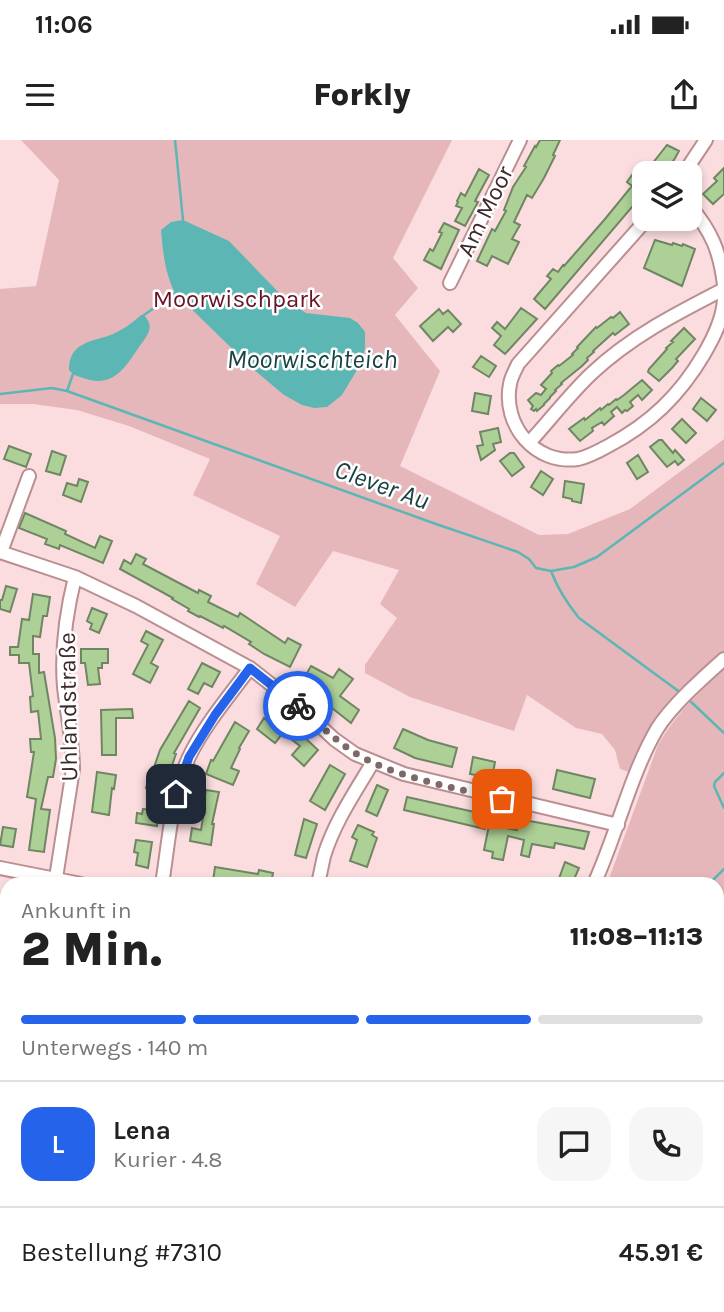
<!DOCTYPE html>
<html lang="de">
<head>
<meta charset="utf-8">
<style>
  :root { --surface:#fff; --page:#f6f6f6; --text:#222; --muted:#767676; --line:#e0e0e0; --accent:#2563eb }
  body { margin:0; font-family:Karla,sans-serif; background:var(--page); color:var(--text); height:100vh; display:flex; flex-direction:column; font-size:26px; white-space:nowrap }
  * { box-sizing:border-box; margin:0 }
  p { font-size:23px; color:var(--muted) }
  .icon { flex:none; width:38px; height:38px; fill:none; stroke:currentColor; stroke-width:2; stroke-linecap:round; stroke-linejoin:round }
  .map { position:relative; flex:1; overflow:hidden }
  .sheet { position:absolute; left:0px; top:737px; width:724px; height:436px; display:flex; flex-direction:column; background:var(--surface); border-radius:21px 21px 0 0; box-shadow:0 4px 10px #0003 }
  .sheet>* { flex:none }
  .fabs { position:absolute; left:632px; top:21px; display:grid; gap:14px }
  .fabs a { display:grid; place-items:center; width:70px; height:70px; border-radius:14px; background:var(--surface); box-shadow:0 4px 10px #0003; font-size:35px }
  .pin { position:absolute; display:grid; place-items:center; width:60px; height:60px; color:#fff; margin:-30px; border-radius:14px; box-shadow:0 4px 10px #0006 }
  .courier { position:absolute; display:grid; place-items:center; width:70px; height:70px; margin:-35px; border:5px solid #2563eb; border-radius:50%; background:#fff; color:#222; box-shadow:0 2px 9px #0007 }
  .overview em { font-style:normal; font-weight:800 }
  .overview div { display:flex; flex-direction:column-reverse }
  .overview { display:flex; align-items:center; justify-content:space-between; height:119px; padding:0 21px }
  h1 { font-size:46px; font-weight:800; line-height:52px }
  .bar { display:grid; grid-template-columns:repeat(4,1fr); gap:10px 7px; align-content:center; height:84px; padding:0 21px }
  .bar i { height:9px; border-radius:5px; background:var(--line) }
  .bar .selected { background:var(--accent) }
  .bar p { grid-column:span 4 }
  .line { display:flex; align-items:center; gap:18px; padding:0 21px; border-top:2px solid var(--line) }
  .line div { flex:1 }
  .round { display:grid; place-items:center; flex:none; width:74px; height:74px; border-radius:21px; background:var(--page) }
  .status { display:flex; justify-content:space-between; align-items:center; height:49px; padding:0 35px; background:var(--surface); direction:ltr }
  .status svg { height:19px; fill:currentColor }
  header { display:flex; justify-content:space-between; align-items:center; height:91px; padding:0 21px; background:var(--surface); font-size:32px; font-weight:800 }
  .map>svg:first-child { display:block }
  .green { fill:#e5b7bb }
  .water { fill:#5bb6b4 }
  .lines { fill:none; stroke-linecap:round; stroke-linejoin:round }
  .stream { stroke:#5bb6b4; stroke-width:2.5 }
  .building { fill:#add096; stroke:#708563; stroke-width:2 }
  .minor-casing { stroke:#bb8e91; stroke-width:16 }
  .major-casing { stroke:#bb8e91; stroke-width:19 }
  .minor { stroke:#fff; stroke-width:12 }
  .major { stroke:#fff; stroke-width:16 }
  .done { stroke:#7e686a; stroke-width:7; stroke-dasharray:0 12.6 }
  .route { stroke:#2563eb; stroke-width:9 }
  .labels { text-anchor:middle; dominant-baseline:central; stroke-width:5; stroke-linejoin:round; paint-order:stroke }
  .street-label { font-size:24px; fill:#3b292b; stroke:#fff }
  .park-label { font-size:24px; fill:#691427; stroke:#fff }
  .water-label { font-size:26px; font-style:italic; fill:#184342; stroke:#fff }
</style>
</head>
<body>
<div class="status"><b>11:06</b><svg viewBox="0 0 49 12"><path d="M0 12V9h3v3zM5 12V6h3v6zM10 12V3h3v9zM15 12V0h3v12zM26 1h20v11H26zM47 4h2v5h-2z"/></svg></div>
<header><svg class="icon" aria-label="menu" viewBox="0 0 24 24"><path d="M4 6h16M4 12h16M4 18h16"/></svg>Forkly<svg class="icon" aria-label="share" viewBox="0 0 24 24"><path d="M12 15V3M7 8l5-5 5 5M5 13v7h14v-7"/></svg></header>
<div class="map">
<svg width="724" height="1172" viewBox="0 0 724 1172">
  <rect width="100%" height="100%" fill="#fbdddf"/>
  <path class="green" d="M21 0H452L393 118 418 148 395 175 440 231 400 326 539 395 568 394 630 369 724 299V512L666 570 632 633 620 629 615 610 602 594 576 588 527 555 514 591 410 557 365 533V525L397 478 380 464 399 430 333 411 295 467 256 444 280 396 193 355 210 319 129 286 77 270 33 264H0V149L36 146 59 40Z
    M724 529V864L718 860V744H607L658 605C676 573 698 554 724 529Z"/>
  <path class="water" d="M183 80 229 101 285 159 306 173 350 178 358 183 365 192V207L363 220 342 255 327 267 314 268 302 265 284 255 253 229 175 153C165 133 163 113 161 90L171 82Z
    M141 175H144C148 180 151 184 149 191 147 197 141 204 137 210 123 231 111 248 83 238 77 236 73 235 69 230 69 201 93 202 113 194 124 189 132 183 141 175Z"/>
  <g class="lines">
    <path class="stream" d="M175 0 183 80
      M144 175 175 153
      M67 251 73 234
      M0 254 52 248 67 251 436 384 518 412 529 419 536 428 551 431 574 427 597 417 724 323
      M551 431C558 450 567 463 579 478L681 553
      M688 559 724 593
      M724 633 715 642 714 646 724 668
      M709 744 724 729
      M718 833 724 824"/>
  </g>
  <path class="building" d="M540 0H560L553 15 555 16 544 38 532 58 527 55 514 82 520 85 512 99 519 102 508 124 492 116 487 126 477 121 492 89 495 91 506 71 504 70 513 47 526 27 524 26 535 6 536 7Z
    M667 5 679 11 674 20 663 33H645Z
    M724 28V54L713 64 703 54 717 41 714 38Z
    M479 29 489 35 475 61 478 62 465 86 455 81 462 68 456 66 458 62 457 61 461 53 465 56Z
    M644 33V53L545 169 534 159 551 139 547 136 553 129 558 132 563 125 564 126 605 79 632 46 627 42 632 35 637 39Z
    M444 83 459 90 441 129 424 120 430 109 433 111 442 93 439 92Z
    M655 100 672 105 673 103 682 106 683 104 695 109 682 146 644 128Z
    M521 168 537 179 505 214 494 205 501 196 492 188 497 182 505 189Z
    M439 169 443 174 448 170 461 184 453 192 448 187 433 201 420 186Z
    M620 172 629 184 615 195 613 193 593 211 594 212 587 218 588 220 582 226 561 243 562 244 555 250 556 251 550 257V258L544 264V265L537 271 536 269 534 271 531 269 533 266 528 260 536 253 541 255 546 249 541 245 552 233 551 231 558 225 559 226 573 215 572 214 578 208 577 207 596 187 597 188 611 177 613 178Z
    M684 188 695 199 676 219 678 221 672 228 659 241 648 232 649 229 667 209 666 208 673 202 671 201Z
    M481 216 496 226 489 237 473 227Z
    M642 240 652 250 642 260 638 255 630 262 633 266 627 271 625 270 622 273 617 267 611 272 614 276 604 285 602 282 592 288 593 291 580 301 569 289 584 278 585 280 600 268 601 270 608 264 609 265 616 259 617 260 624 255Z
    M475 253 491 256 488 274 472 271Z
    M701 258 716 270 707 281 693 269Z
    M682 279 696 293 686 303 672 289Z
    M498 288 501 302 493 304 495 310 481 320 477 306 483 305 480 292Z
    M659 300H662L673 313 675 310 684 320 678 325 675 321 667 327 650 307Z
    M9 306 31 314 26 327 4 319Z
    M52 311 66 316 60 335 46 331Z
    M510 313H514L524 327 512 336 500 321Z
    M638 315 648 332 637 339 627 323Z
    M541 331 553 339 543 355 531 347Z
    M79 339 88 342 81 362 63 355 67 343 77 346Z
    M565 341 584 344 581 363 572 361V359L563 357Z
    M25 373 66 391 65 394 95 408 100 396 112 401 103 423 60 405 59 409 45 404 47 399 19 388Z
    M136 414 146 419 143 424 198 453 199 450 211 456 208 462 238 477 240 473 285 503 288 498 301 505 290 527 264 514 249 504 251 502 224 486 223 488 200 476 199 477 188 471 189 469 172 459 173 458 120 429 124 420 131 424Z
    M6 446 17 449 10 472 0 469V460H2Z
    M33 454 50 457 47 476H43L40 497 33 496V514H39V533L44 532 55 598 56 619 53 637H48L41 669 50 670 44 712 29 710 36 659 27 657 34 612H31L30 599H41L38 571 31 572 30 557 33 556 29 523H19V515H10V507H18L22 479 29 480Z
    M92 468 107 474 99 493 90 489 92 484 87 481Z
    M146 491 163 500 151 523 158 527 150 543 133 534 148 505 141 501Z
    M81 509H108V523H102V528H98L100 544 88 545 85 523H81Z
    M202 523 220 532 212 547 204 543 198 554 188 549Z
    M311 526 333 538 339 529 353 539 340 556 359 570 351 583 318 557 321 554 301 543Z
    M189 561 200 568 174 613 176 614 170 631 169 630 162 653 146 648 150 633H152L160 610Z
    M132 569 133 578H116V615H102L101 570Z
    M281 576 298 590 304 595 303 596 318 610 304 626 292 615 300 606 283 593 275 603 257 589 264 578 274 586Z
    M235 582 249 591 239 608 240 609 231 628 239 631 233 645 206 634 211 620 213 621Z
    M403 589 428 600 457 608 452 627 415 618 394 608Z
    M473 617 495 622 492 638 470 634Z
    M330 625 345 634 325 670 310 661Z
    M557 630 595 639 590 658 553 649Z
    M97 632 116 635 114 649 112 648 109 675 92 672Z
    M377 645 388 650 377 676 366 671Z
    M206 650 219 652 212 684H214L211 705 190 701 192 688 201 690 204 671 197 669 199 660H204Z
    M407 657 488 675 485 689 404 670Z
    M143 669 159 671 157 686 136 683 137 673 142 674Z
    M304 679 317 684 306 718 295 715Z
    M519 679 589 692 584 709 555 703 554 708 532 704 529 717 521 715 524 700 508 696 503 720 492 718 493 712 484 710 489 685 517 690Z
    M358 685 374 692 372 695 377 698 367 727 350 721 357 700 352 697Z
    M3 687 16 689 13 707 0 705Z
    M136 700 152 702 148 728 136 725 138 713 134 712Z
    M565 722 579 728 572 744H557Z
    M215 727 258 734 259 730 273 733 271 744H231L213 741Z"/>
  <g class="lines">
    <defs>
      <path id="minor" d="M684 33 706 0
        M690 66C712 92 720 112 724 145
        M647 79 518 224C515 231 511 237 510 244 502 285 535 325 578 319 588 317 599 311 608 306 650 284 680 255 704 214 714 197 723 179 724 159
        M450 143 520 0
        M529 303C550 280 569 255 591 234 630 197 677 173 724 149
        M0 412 75 437 136 466 250 528 301 568 334 599 355 614 404 634 618 685
        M1 412 29 336
        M0 728 81 744
        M56 738 73 629C73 601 67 575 64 547 61 510 66 473 75 437
        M162 744C169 702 171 656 189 617 203 587 230 555 250 528
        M318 744C320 735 322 725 324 716 334 683 355 652 373 622
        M594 744C617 694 630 635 657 589 672 565 703 538 724 519
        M718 1146 724 1149"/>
      <path id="major" d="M0 1016 7 1017
        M718 1042 724 1044"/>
    </defs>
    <use href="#minor" class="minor-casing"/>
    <use href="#major" class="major-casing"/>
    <use href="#minor" class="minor"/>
    <use href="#major" class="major"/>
  </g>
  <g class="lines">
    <path class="done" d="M298 566C317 581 332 598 352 611 391 637 456 648 502 659"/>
    <path class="route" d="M176 654 189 617 215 575 250 528 298 566"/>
  </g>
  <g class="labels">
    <g class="street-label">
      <text transform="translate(485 71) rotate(-64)">Am Moor</text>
      <text transform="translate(68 567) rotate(-91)">Uhlandstraße</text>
    </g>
    <g class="park-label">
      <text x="237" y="159">Moorwischpark</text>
    </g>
    <g class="water-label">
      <text x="312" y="219">Moorwischteich</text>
      <text transform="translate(382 345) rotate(20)">Clever Au</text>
    </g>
  </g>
</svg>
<div class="fabs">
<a><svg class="icon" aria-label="layers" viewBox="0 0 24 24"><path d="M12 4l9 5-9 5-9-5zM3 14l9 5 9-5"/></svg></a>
</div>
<div class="pin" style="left:502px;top:659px;background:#ea580c"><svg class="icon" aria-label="bag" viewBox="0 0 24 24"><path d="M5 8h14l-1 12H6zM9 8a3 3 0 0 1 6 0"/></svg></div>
<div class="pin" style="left:176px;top:654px;background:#1f2937"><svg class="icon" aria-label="home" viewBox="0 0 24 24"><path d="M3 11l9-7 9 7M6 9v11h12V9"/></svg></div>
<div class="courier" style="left:298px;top:566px"><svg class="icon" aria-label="bike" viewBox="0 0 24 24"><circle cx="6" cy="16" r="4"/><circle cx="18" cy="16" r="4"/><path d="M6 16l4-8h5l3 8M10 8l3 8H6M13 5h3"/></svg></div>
<section class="sheet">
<div class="overview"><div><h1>2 Min.</h1><p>Ankunft in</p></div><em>11:08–11:13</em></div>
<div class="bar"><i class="selected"></i><i class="selected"></i><i class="selected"></i><i></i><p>Unterwegs · 140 m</p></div>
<div class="line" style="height:126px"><b class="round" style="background:var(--accent);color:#fff">L</b><div><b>Lena</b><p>Kurier · 4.8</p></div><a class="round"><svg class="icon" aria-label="chat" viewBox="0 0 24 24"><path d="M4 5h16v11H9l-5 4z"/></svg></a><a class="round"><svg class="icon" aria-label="phone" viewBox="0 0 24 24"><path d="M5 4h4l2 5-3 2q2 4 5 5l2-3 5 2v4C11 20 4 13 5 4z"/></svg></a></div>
<div class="line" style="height:91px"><div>Bestellung #7310</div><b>45.91 €</b></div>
</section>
</div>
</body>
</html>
